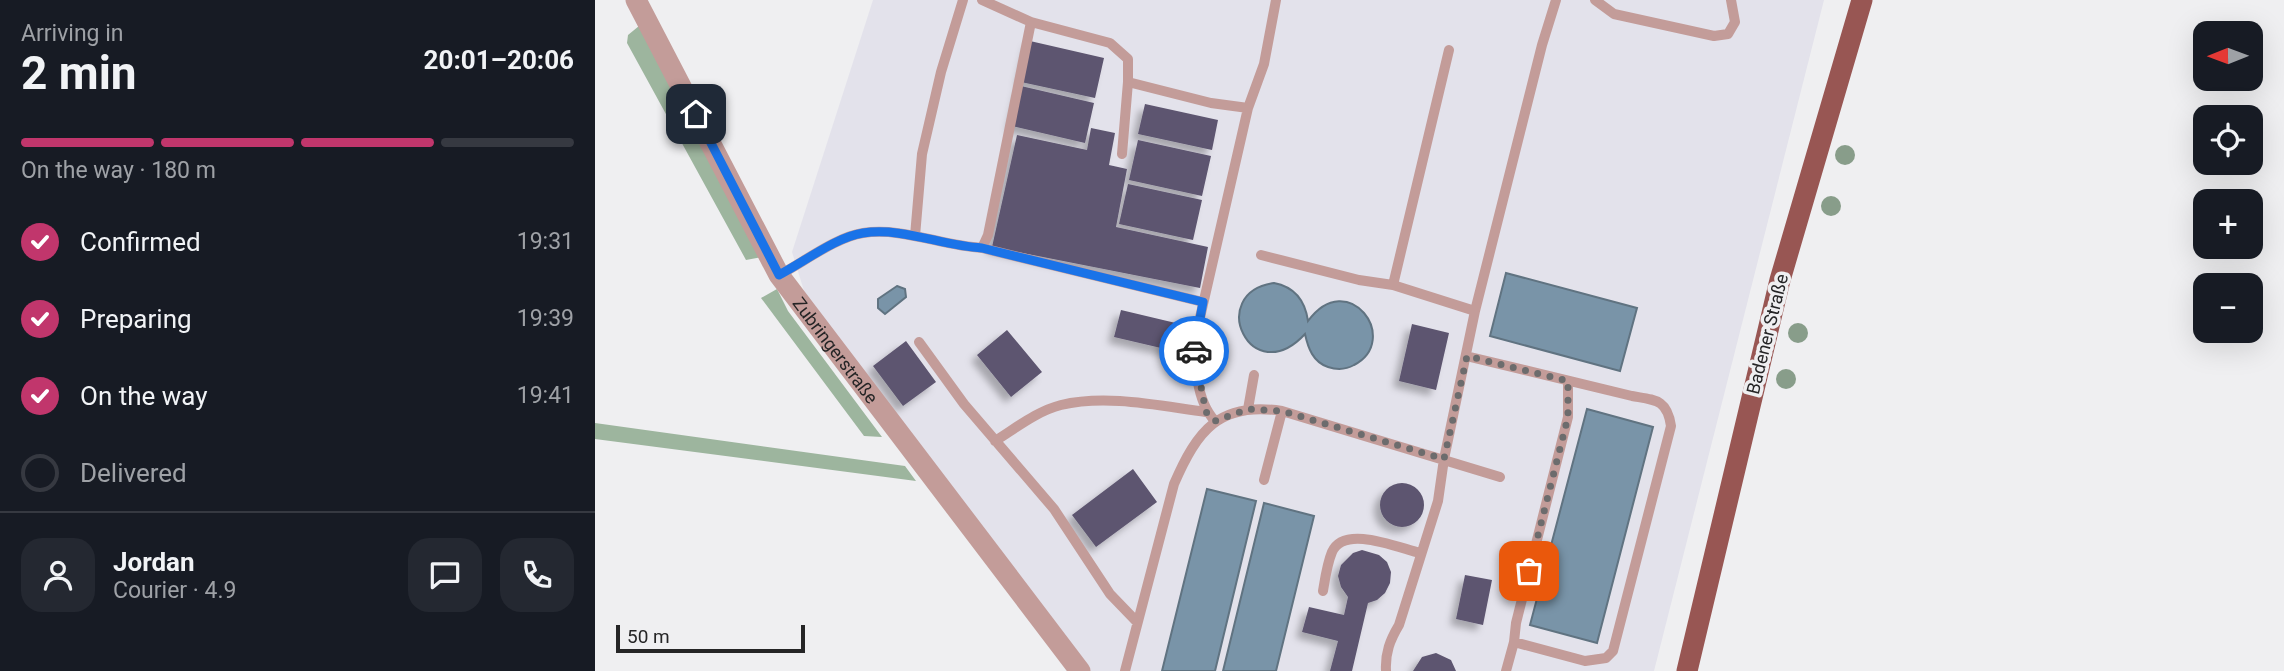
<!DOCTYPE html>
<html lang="en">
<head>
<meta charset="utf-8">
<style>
  :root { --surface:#171b24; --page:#242831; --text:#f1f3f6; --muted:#9ea1a6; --line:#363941; --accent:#c1366c }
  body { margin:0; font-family:Roboto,sans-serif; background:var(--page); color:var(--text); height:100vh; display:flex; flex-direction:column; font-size:26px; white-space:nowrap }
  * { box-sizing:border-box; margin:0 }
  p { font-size:23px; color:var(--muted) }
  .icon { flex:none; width:38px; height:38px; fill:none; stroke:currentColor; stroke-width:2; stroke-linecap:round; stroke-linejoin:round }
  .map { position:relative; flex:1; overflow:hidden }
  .details { display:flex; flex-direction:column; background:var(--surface); width:595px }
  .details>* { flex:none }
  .needle { width:46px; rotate:269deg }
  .tools { position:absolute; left:1598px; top:21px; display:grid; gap:14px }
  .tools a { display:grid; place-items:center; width:70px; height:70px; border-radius:14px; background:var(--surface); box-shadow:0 7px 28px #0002; font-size:35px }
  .scale { position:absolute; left:21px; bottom:18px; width:189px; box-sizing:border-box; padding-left:7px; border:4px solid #252526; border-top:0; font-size:19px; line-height:24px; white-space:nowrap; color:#252526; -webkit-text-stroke:5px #efeff1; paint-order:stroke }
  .pin { position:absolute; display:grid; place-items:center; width:60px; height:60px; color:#fff; margin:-30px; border-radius:14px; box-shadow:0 4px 10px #0006 }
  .courier { position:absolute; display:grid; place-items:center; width:70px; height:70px; margin:-35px; border:5px solid #1a73e8; border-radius:50%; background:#fff; color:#222; box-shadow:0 2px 9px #0007 }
  .summary em { font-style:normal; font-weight:700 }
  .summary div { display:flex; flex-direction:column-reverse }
  .summary { display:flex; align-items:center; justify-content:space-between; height:119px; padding:0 21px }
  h1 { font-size:46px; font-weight:700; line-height:52px }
  .bar { display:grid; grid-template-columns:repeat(4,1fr); gap:10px 7px; align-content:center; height:84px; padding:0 21px }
  .bar i { height:9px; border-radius:5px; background:var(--line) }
  .bar .active { background:var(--accent) }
  .bar p { grid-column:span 4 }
  .line { display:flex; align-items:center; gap:18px; padding:0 21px; border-top:2px solid var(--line) }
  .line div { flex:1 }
  .round { display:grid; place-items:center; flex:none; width:74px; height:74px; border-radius:21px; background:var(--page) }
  ol { padding:0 21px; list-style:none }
  li { display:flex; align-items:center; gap:21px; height:77px }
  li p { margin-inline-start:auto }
  li .icon { padding:7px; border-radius:50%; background:var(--accent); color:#fff; stroke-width:4 }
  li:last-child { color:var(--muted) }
  li i { width:38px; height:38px; border:4px solid var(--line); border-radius:50% }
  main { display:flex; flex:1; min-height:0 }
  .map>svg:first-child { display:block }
  .built { fill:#e3e2eb }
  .forest { fill:#9db59e }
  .water { fill:#7994a8; stroke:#607381; stroke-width:2 }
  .building { fill:#5d556f; filter:url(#shadow) }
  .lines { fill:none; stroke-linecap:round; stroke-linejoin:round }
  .lane { stroke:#c39c99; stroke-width:10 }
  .street { stroke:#c39c99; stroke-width:21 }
  .primary { stroke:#985653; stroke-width:21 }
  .tree { fill:#889d8a }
  .done { stroke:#6c6c6d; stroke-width:7; stroke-dasharray:0 12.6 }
  .route { stroke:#1a73e8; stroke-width:9 }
  .labels { text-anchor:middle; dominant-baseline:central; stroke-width:7; stroke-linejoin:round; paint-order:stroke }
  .street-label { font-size:18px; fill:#252526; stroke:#efeff1 }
</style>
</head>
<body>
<main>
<section class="details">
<div class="summary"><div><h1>2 min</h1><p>Arriving in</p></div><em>20:01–20:06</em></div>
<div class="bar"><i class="active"></i><i class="active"></i><i class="active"></i><i></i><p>On the way · 180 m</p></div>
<ol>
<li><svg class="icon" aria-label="check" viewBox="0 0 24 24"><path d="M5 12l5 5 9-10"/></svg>Confirmed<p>19:31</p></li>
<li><svg class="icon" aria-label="check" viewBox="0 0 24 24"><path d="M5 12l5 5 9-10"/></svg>Preparing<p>19:39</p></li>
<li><svg class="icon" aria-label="check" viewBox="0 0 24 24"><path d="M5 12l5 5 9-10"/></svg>On the way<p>19:41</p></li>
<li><i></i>Delivered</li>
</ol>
<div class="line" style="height:126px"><a class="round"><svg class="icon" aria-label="person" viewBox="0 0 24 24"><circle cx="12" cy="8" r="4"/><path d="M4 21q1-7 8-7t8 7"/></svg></a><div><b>Jordan</b><p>Courier · 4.9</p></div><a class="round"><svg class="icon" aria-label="chat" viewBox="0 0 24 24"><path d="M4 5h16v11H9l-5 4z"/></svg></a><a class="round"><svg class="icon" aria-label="phone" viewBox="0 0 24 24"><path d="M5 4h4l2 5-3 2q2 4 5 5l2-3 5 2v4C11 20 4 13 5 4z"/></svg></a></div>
</section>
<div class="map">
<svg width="1689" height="671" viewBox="0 0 1689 671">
  <defs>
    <filter id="shadow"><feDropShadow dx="-6" dy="6" stdDeviation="3.5" flood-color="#0004"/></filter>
  </defs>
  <rect width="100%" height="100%" fill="#efeff1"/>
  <path class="built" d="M278 0H1229L1059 671H495L210 294 197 252Z"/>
  <path class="forest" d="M44 26 167 257 151 260 32 43 33 35Z
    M182 289 193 311 287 437 269 436 166 298Z
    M0 423 310 466 321 481 0 439Z"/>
  <path class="water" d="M911 273 1042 308 1025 371 895 336Z
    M679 283C700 287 710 300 713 321 753 266 807 340 759 365 752 369 742 370 733 367 718 362 713 348 710 334 656 392 610 293 679 283Z
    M302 286 310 289 311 297 290 314 283 308V299Z
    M992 409 1058 427 1002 643 935 625Z
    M612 489 661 501 620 671H567Z
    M669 503 719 516 681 671H628Z"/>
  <path class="building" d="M435 41 509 58 500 98 426 82Z
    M426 86 499 103 490 143 417 126Z
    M550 104 623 120 617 150 543 134Z
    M496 128 520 133 514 165 532 169 521 227 613 247 605 288 397 247 422 135 492 150Z
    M543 140 616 156 607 196 534 180Z
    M533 184 607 200 598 240 524 224Z
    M526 310 589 325 583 352 519 337Z
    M817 324 854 333 841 390 804 381Z
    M412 330 447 372 416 397 382 355Z
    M311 341 341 382 308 406 278 366Z
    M538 469 562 502 501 547 477 515Z
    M785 505a22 22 0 1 1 44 0a22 22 0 1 1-44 0Z
    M767 550 784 555 792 562 796 572 795 583 790 593 782 600 773 603 757 671H735L743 641 707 632 714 607 749 615 753 597 746 587 743 576 746 565 758 553Z
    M870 575 897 580 888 625 861 619Z
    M841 653 856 660 861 671H818L827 657Z"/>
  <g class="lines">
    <path class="lane" d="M387 0 436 22 515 43 533 59V82L616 103 653 108
      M1000 0 1019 14 1119 36 1133 34 1140 22 1136 0
      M854 50 798 285 880 311
      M527 154 533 82
      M320 236 327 154 346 72 368 0
      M387 248 393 235 436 22
      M666 255 764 280 798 285
      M184 275C209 262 241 237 268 233 308 227 347 246 387 248L608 302
      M324 342 369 404 459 509 515 594 542 622
      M871 356 1037 396C1060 400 1072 399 1076 426L1018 651 1011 658 990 661 919 642
      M653 409 659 375
      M620 421C601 401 599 362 601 335L653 108 669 64 681 0
      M400 441C421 428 442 411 466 405 512 394 565 406 611 412
      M669 480 687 411
      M728 591C730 579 732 564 737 552 749 524 804 548 825 553
      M530 671 579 484C602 431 624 401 687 411L905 477
      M791 671C790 653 795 640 804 625L843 501 849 459 880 311 947 45 961 0
      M911 671 919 642 921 623 973 417V381"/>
    <path class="street" id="s1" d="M41 0 184 275 485 671"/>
    <path class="primary" d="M1092 671 1185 280 1267 0"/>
  </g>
  <g class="tree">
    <circle cx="1250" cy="155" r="10"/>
    <circle cx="1236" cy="206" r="10"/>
    <circle cx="1203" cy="333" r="10"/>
    <circle cx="1191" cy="379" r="10"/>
  </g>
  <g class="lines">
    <path class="done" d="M599 351 611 412 620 421 653 409 687 411 849 459 872 356 973 381V417L934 571"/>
    <path class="route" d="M101 114 184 275C209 262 241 237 268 233 308 227 347 246 387 248L608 302 599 351"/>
  </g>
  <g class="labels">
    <g class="street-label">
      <text transform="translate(1172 334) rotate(-76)">Badener Straße</text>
      <text stroke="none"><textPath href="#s1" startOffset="404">Zubringerstraße</textPath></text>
    </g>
  </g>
</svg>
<div class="tools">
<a><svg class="needle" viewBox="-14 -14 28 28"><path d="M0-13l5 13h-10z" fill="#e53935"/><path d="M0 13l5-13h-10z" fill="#9ea1a6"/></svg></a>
<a><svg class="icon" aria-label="locate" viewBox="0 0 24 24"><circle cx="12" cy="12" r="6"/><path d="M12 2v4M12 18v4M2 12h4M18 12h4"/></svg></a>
<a>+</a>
<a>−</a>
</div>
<div class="scale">50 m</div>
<div class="pin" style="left:934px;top:571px;background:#ea580c"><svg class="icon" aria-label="bag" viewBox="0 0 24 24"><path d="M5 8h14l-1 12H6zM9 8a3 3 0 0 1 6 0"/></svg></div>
<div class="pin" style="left:101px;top:114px;background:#1f2937"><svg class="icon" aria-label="home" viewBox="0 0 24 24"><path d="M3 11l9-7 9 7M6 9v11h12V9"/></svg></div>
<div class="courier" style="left:599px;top:351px"><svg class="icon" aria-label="car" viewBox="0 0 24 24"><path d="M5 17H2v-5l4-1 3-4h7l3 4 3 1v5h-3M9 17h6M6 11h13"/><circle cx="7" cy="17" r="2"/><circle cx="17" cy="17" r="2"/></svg></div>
</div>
</main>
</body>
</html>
